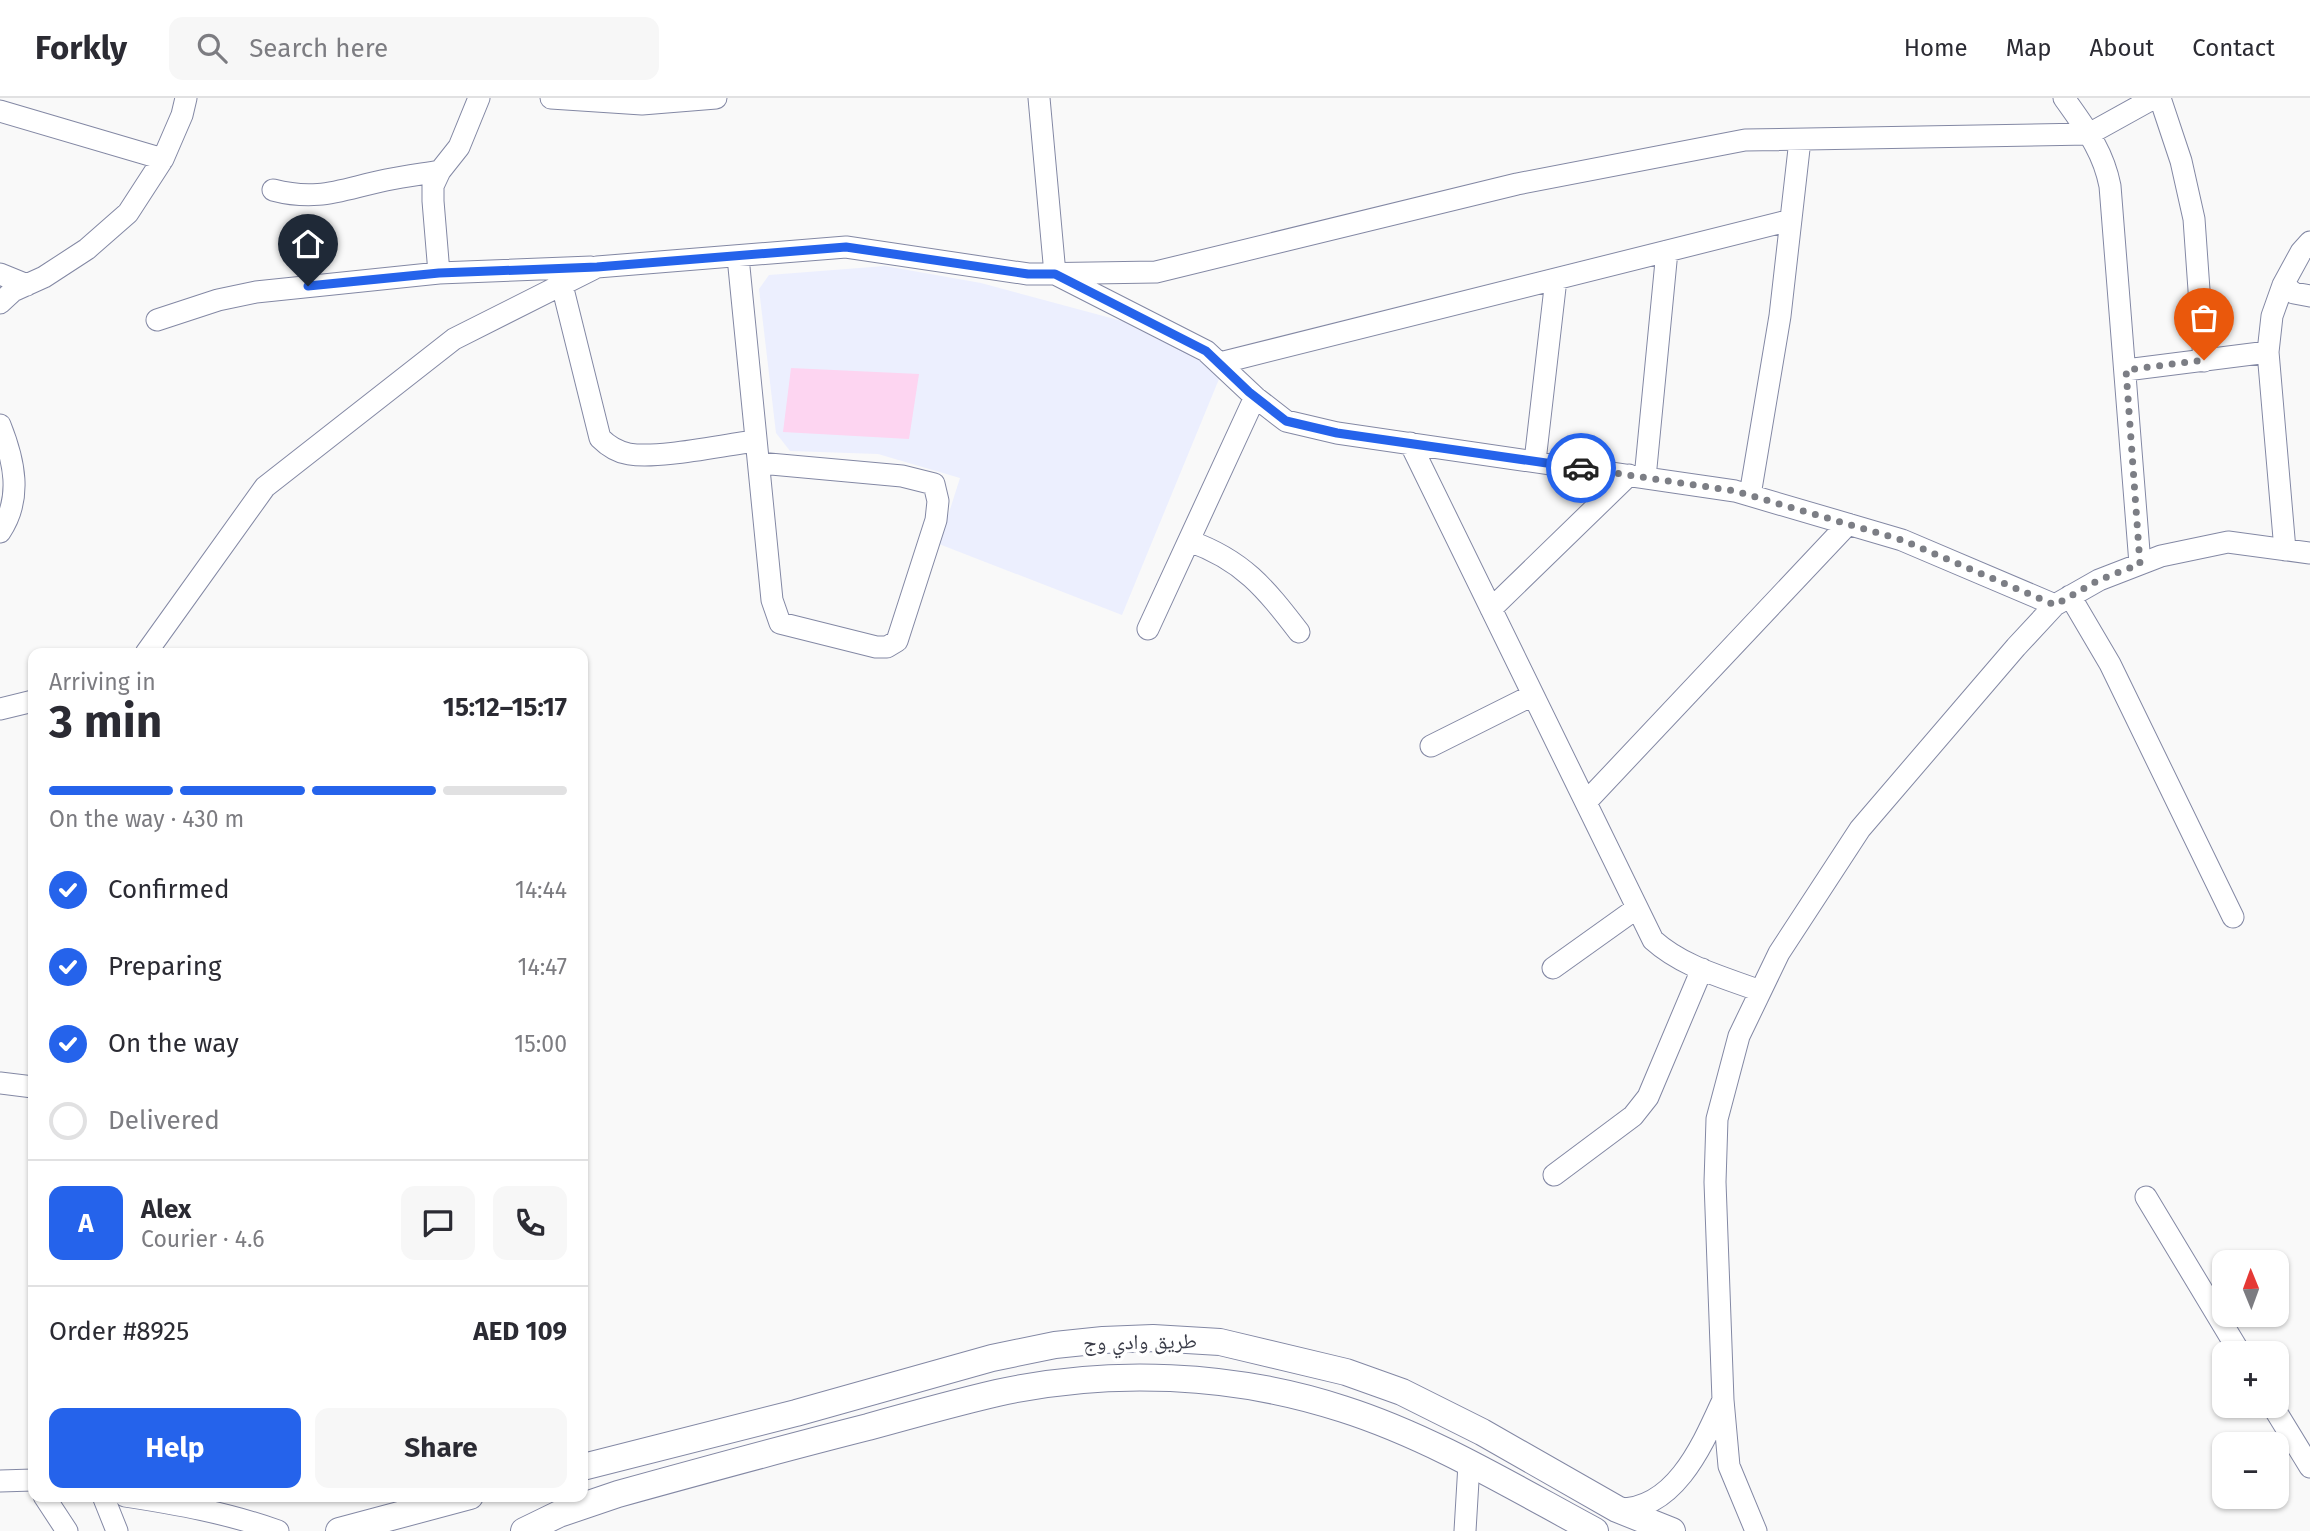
<!DOCTYPE html>
<html lang="en">
<head>
<meta charset="utf-8">
<style>
  :root { --surface:#fff; --page:#f7f7f7; --text:#2b2b33; --muted:#7c7c81; --line:#e1e1e2; --accent:#2563eb }
  body { margin:0; font-family:"Fira Sans","Noto Naskh Arabic",sans-serif; background:var(--page); color:var(--text); height:100vh; display:flex; flex-direction:column; font-size:26px; white-space:nowrap }
  * { box-sizing:border-box; margin:0 }
  p { font-size:23px; color:var(--muted) }
  .icon { flex:none; width:38px; height:38px; fill:none; stroke:currentColor; stroke-width:2; stroke-linecap:round; stroke-linejoin:round }
  .map { position:relative; flex:1; overflow:hidden }
  .sheet { position:absolute; left:28px; top:550px; width:560px; height:854px; display:flex; flex-direction:column; background:var(--surface); border-radius:14px; box-shadow:0 2px 5px #0004 }
  .sheet>* { flex:none }
  .needle { width:46px; rotate:359deg }
  .controls { position:absolute; left:2212px; top:1152px; display:grid; gap:14px }
  .controls a { display:grid; place-items:center; width:77px; height:77px; border-radius:14px; background:var(--surface); box-shadow:0 2px 5px #0004; font-size:35px }
  .pin { position:absolute; display:grid; place-items:center; width:60px; height:60px; color:#fff; margin:-72px -30px; border-radius:50% 50% 50% 0; rotate:-45deg; box-shadow:0 0 7px #0007 }
  .pin .icon { rotate:45deg }
  .courier { position:absolute; display:grid; place-items:center; width:70px; height:70px; margin:-35px; border:5px solid #2563eb; border-radius:50%; background:#fff; color:#222; box-shadow:0 2px 9px #0007 }
  .summary em { font-style:normal; font-weight:700 }
  .summary div { display:flex; flex-direction:column-reverse }
  .summary { display:flex; align-items:center; justify-content:space-between; height:119px; padding:0 21px }
  h1 { font-size:46px; font-weight:700; line-height:52px }
  .bar { display:grid; grid-template-columns:repeat(4,1fr); gap:10px 7px; align-content:center; height:84px; padding:0 21px }
  .bar i { height:9px; border-radius:5px; background:var(--line) }
  .bar .selected { background:var(--accent) }
  .bar p { grid-column:span 4 }
  .line { display:flex; align-items:center; gap:18px; padding:0 21px; border-top:2px solid var(--line) }
  .line div { flex:1 }
  .round { display:grid; place-items:center; flex:none; width:74px; height:74px; border-radius:14px; background:var(--page) }
  ol { padding:0 21px; list-style:none }
  li { display:flex; align-items:center; gap:21px; height:77px }
  li p { margin-inline-start:auto }
  li .icon { padding:7px; border-radius:50%; background:var(--accent); color:#fff; stroke-width:4 }
  li:last-child { color:var(--muted) }
  li i { width:38px; height:38px; border:4px solid var(--line); border-radius:50% }
  .action { display:flex; gap:14px; margin-top:auto; padding:14px 21px }
  .action a { flex:1; height:80px; border-radius:14px; background:var(--accent); color:#fff; font-size:28px; font-weight:700; line-height:80px; text-align:center }
  .action a+a { background:var(--page); color:var(--text) }
  header { display:flex; align-items:center; gap:42px; box-sizing:border-box; height:98px; padding:0 35px; background:var(--surface); border-bottom:2px solid var(--line) }
  header strong { font-size:33px }
  nav { display:flex; gap:38px; margin-inline-start:auto; font-size:24px }
  .search { width:490px; height:63px; background:var(--page); display:flex; align-items:center; gap:18px; box-sizing:border-box; padding:0 24px; border-radius:14px; color:var(--muted); font-size:26px }
  .map>svg:first-child { display:block }
  .built { fill:#eceffe }
  .green { fill:#fdd5f1 }
  .lines { fill:none; stroke-linecap:round; stroke-linejoin:round }
  .minor-casing { stroke:#8388a4; stroke-width:23 }
  .major-casing { stroke:#8388a4; stroke-width:28 }
  .minor { stroke:#fff; stroke-width:21 }
  .major { stroke:#fff; stroke-width:26 }
  .done { stroke:#7c7e85; stroke-width:7; stroke-dasharray:0 12.6 }
  .route { stroke:#2563eb; stroke-width:9 }
  .labels { text-anchor:middle; dominant-baseline:central; stroke-width:7; stroke-linejoin:round; paint-order:stroke }
  .street-label { font-size:21px; fill:#393b47; stroke:#fff }
</style>
</head>
<body>
<header>
<strong>Forkly</strong>
<div class="search"><svg class="icon" aria-label="search" viewBox="0 0 24 24"><circle cx="10" cy="10" r="6"/><path d="M15 15l6 6"/></svg>Search here</div>
<nav><a>Home</a><a>Map</a><a>About</a><a>Contact</a></nav>
</header>
<div class="map">
<svg width="2310" height="1433" viewBox="0 0 2310 1433">
  <rect width="100%" height="100%" fill="#f9f9f9"/>
  <path class="built" d="M885 168 981 185 1122 223 1204 264 1219 281 1122 517 939 446 960 380 878 356 790 353 776 335 759 191 769 177Z"/>
  <path class="green" d="M791 270 919 276 909 341 783 334Z"/>
  <g class="lines">
    <defs>
      <path id="minor" d="M551 0 642 6 716 0
        M1039 0 1055 176 1206 253 1255 299 1286 323 1337 335 1735 393 1902 442 2055 507
        M2064 0C2085 30 2103 52 2110 88L2140 466
        M2160 0 2181 63 2194 121 2204 263
        M0 13 163 61
        M273 92C319 104 342 91 386 82 404 78 422 76 440 73
        M738 159 772 502 780 525 876 549H887L897 543 936 422 938 403 934 386 902 378 759 365
        M439 175 433 103V88L440 73 459 49 479 0
        M0 176 27 187
        M562 187 600 340C608 348 617 354 629 356 660 361 722 347 756 343
        M2283 187 2294 195 2310 198
        M0 205 13 193 44 179 87 151 128 115 163 61 182 17 186 0
        M157 222 218 202 256 194 439 175 591 169
        M1220 265 1791 122
        M2126 272 2268 254
        M0 327C14 362 23 400 0 434
        M1410 345 1653 842C1683 869 1723 879 1760 893
        M1535 363 1556 181
        M1645 380 1667 153
        M1750 397 1780 218 1800 42
        M1189 443C1243 462 1265 490 1299 534
        M2285 452 2268 254 2272 218 2283 187 2301 154 2310 144
        M2070 498 2110 566 2233 819
        M1491 511 1629 377
        M1148 531 1255 299
        M146 555 265 389 454 241 597 169 846 149 1028 176 1156 174 1517 86 1745 42 2089 36 2154 0
        M0 611 33 603
        M1431 648 1533 597
        M1586 704 1848 426
        M1553 870 1637 810
        M0 985 33 989
        M1554 1077 1633 1018 1648 999 1702 871
        M2146 1099 2240 1255
        M2272 1307 2310 1369
        M0 1383 33 1382
        M44 1398 67 1433
        M103 1398 117 1433
        M125 1398C177 1406 228 1415 278 1433
        M1617 1411C1674 1413 1702 1348 1722 1304
        M1465 1433 1469 1366
        M1756 1433 1729 1368 1723 1302 1715 1084 1717 1021 1739 938 1779 855 1860 731 2016 549 2055 507 2099 482 2161 458 2228 444 2310 455"/>
      <path id="major" d="M583 1369 796 1315 992 1260 1055 1247 1103 1242 1153 1240 1220 1244 1346 1274 1402 1294 1482 1334 1617 1411 1672 1433
        M339 1433 470 1398
        M524 1433 559 1416 618 1396C701 1373 785 1350 868 1329 911 1317 954 1305 997 1295 1109 1270 1233 1275 1343 1311 1431 1339 1513 1389 1595 1433"/>
    </defs>
    <use href="#minor" class="minor-casing"/>
    <use href="#major" class="major-casing"/>
    <use href="#minor" class="minor"/>
    <use href="#major" class="major"/>
  </g>
  <g class="lines">
    <path class="done" d="M1581 370 1735 393 1902 442 2055 507 2099 482 2140 466 2126 272 2204 262"/>
    <path class="route" d="M308 188 439 175 597 169 846 149 1028 176H1055L1206 253 1249 294 1286 323 1337 335 1581 370"/>
  </g>
  <g class="labels">
    <g class="street-label">
      <text transform="translate(1140 1244) rotate(-1)">طريق وادي وج</text>
    </g>
  </g>
</svg>
<div class="controls">
<a><svg class="needle" viewBox="-14 -14 28 28"><path d="M0-13l5 13h-10z" fill="#e53935"/><path d="M0 13l5-13h-10z" fill="#7c7c81"/></svg></a>
<a>+</a>
<a>−</a>
</div>
<div class="pin" style="left:2204px;top:262px;background:#ea580c"><svg class="icon" aria-label="bag" viewBox="0 0 24 24"><path d="M5 8h14l-1 12H6zM9 8a3 3 0 0 1 6 0"/></svg></div>
<div class="pin" style="left:308px;top:188px;background:#1f2937"><svg class="icon" aria-label="home" viewBox="0 0 24 24"><path d="M3 11l9-7 9 7M6 9v11h12V9"/></svg></div>
<div class="courier" style="left:1581px;top:370px"><svg class="icon" aria-label="car" viewBox="0 0 24 24"><path d="M5 17H2v-5l4-1 3-4h7l3 4 3 1v5h-3M9 17h6M6 11h13"/><circle cx="7" cy="17" r="2"/><circle cx="17" cy="17" r="2"/></svg></div>
<section class="sheet">
<div class="summary"><div><h1>3 min</h1><p>Arriving in</p></div><em>15:12–15:17</em></div>
<div class="bar"><i class="selected"></i><i class="selected"></i><i class="selected"></i><i></i><p>On the way · 430 m</p></div>
<ol>
<li><svg class="icon" aria-label="check" viewBox="0 0 24 24"><path d="M5 12l5 5 9-10"/></svg>Confirmed<p>14:44</p></li>
<li><svg class="icon" aria-label="check" viewBox="0 0 24 24"><path d="M5 12l5 5 9-10"/></svg>Preparing<p>14:47</p></li>
<li><svg class="icon" aria-label="check" viewBox="0 0 24 24"><path d="M5 12l5 5 9-10"/></svg>On the way<p>15:00</p></li>
<li><i></i>Delivered</li>
</ol>
<div class="line" style="height:126px"><b class="round" style="background:var(--accent);color:#fff">A</b><div><b>Alex</b><p>Courier · 4.6</p></div><a class="round"><svg class="icon" aria-label="chat" viewBox="0 0 24 24"><path d="M4 5h16v11H9l-5 4z"/></svg></a><a class="round"><svg class="icon" aria-label="phone" viewBox="0 0 24 24"><path d="M5 4h4l2 5-3 2q2 4 5 5l2-3 5 2v4C11 20 4 13 5 4z"/></svg></a></div>
<div class="line" style="height:91px"><div>Order #8925</div><b>AED 109</b></div>
<div class="action"><a>Help</a><a>Share</a></div>
</section>
</div>
</body>
</html>
